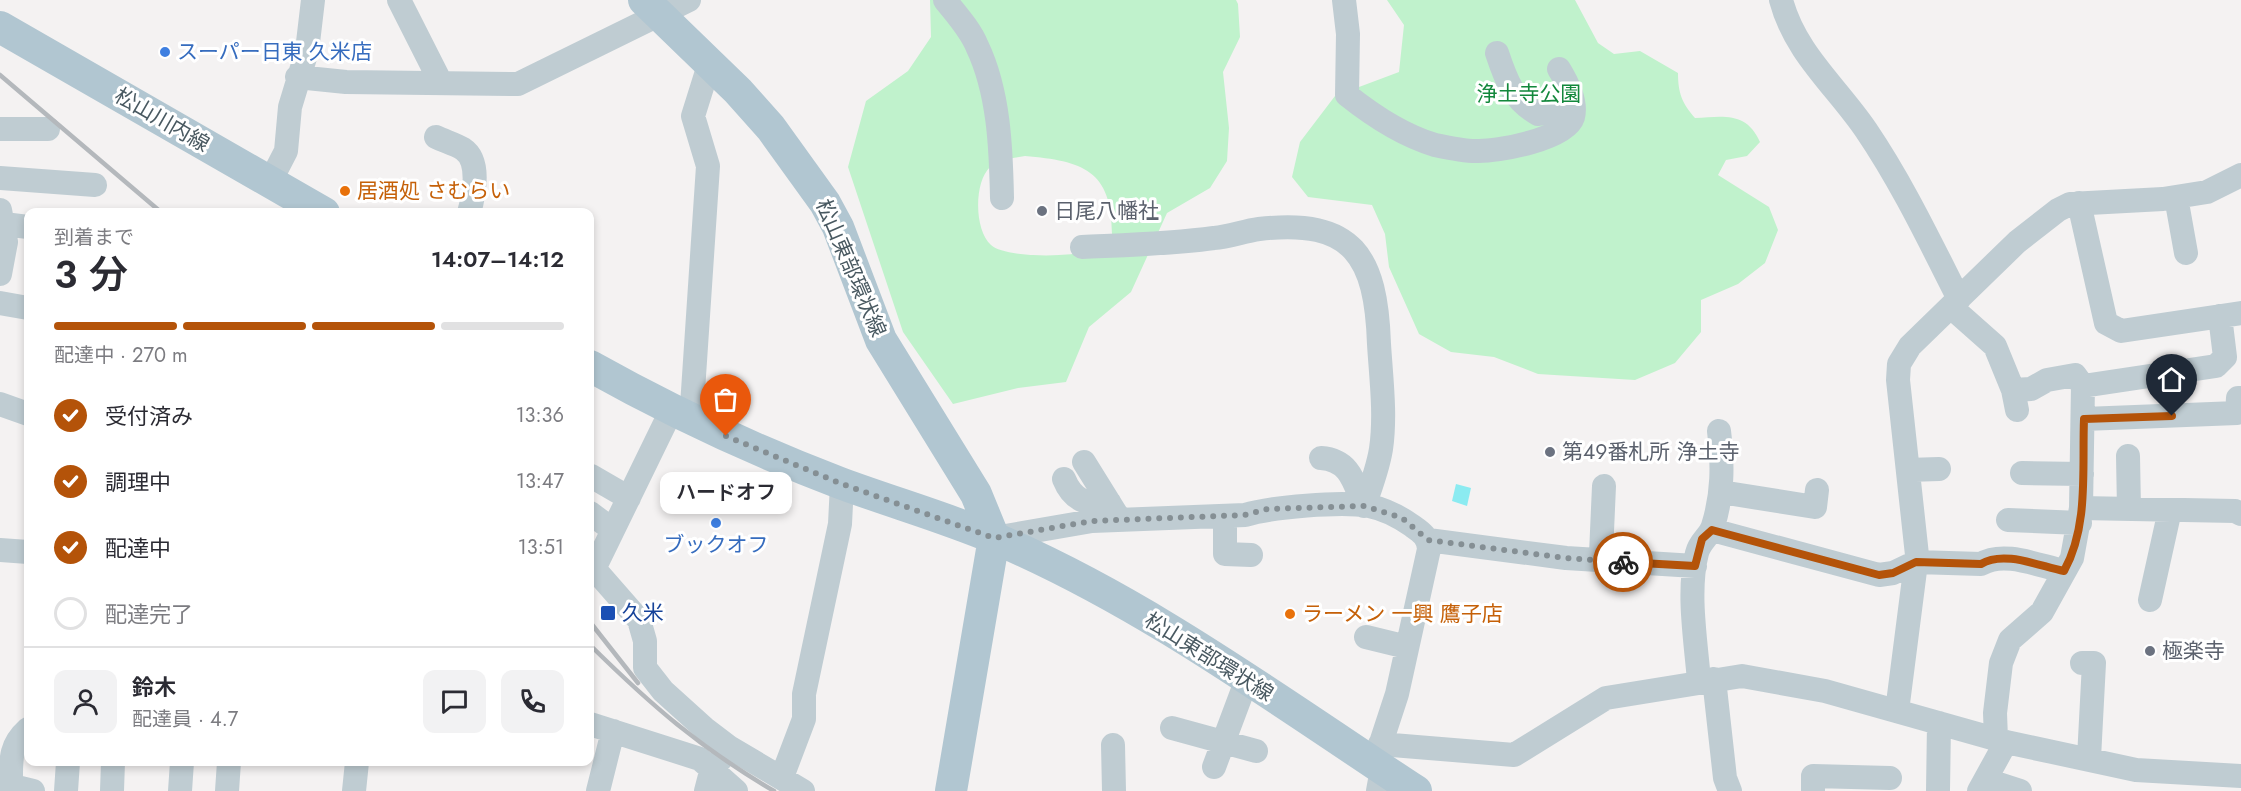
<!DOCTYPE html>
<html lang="ja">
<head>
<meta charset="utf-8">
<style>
  :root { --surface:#fff; --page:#f2f2f3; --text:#2b2b33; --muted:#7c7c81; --line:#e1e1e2; --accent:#b45309 }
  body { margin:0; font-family:Jost,"Noto Sans JP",sans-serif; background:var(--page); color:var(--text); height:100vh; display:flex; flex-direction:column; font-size:22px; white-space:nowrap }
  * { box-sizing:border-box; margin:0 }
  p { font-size:20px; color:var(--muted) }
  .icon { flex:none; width:33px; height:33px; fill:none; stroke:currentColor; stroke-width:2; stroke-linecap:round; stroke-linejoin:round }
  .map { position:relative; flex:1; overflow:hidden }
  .side { position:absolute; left:24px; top:208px; width:570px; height:558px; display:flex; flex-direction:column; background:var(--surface); border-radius:12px; box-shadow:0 3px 9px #0003 }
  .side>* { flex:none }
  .pin { position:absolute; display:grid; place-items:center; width:51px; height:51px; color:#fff; margin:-62px -26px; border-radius:50% 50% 50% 0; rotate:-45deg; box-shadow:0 0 6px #0007 }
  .pin .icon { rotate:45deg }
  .courier { position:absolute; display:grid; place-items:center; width:60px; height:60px; margin:-30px; border:4px solid #b45309; border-radius:50%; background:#fff; color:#222; box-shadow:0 2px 8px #0007 }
  .bubble { position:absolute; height:42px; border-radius:12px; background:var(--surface); box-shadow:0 3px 9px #0003; font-size:20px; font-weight:600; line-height:42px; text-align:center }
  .overview em { font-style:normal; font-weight:600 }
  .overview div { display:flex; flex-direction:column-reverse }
  .overview { display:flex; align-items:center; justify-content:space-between; height:102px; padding:0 30px }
  h1 { font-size:39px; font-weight:600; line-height:45px }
  .bar { display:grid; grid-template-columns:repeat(4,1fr); gap:9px 6px; align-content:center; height:72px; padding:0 30px }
  .bar i { height:8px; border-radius:4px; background:var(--line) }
  .bar .current { background:var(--accent) }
  .bar p { grid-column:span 4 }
  .line { display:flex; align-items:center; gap:15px; padding:0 30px; border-top:2px solid var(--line) }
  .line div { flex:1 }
  .round { display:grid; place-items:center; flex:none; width:63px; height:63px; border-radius:12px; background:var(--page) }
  ol { padding:0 30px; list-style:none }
  li { display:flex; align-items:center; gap:18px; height:66px }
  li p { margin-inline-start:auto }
  li .icon { padding:6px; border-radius:50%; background:var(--accent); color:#fff; stroke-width:4 }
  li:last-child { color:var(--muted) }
  li i { width:33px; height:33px; border:3px solid var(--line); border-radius:50% }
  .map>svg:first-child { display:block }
  .green { fill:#c0f2cc; fill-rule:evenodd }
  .water { fill:#8bebf1 }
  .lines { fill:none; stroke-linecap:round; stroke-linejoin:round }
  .minor { stroke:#bfccd2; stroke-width:24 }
  .major { stroke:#b1c6d1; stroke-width:32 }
  .rail { stroke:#b4b8bc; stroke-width:4.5 }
  .done { stroke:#858f94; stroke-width:6; stroke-dasharray:0 10.8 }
  .route { stroke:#b45309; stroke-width:8 }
  .shop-dot { fill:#3f7fe0; stroke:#fff; stroke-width:2 }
  .food-dot { fill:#e8710a; stroke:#fff; stroke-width:2 }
  .worship-dot { fill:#6b7280; stroke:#fff; stroke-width:2 }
  .transit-dot { fill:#1a4fb4; stroke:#fff; stroke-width:2 }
  .labels { text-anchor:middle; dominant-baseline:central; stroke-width:6; stroke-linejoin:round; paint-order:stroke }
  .shop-label { font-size:21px; fill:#366cbe; stroke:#fff; text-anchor:start }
  .park-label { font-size:21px; fill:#13883c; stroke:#fff }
  .street-label { font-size:21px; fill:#495961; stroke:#fff }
  .food-label { font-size:21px; fill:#c56008; stroke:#fff; text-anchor:start }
  .worship-label { font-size:21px; fill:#5b616d; stroke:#fff; text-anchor:start }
  .transit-label { font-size:21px; fill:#164399; stroke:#fff; text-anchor:start }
</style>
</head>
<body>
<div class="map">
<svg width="2241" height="791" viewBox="0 0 2241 791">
  <rect width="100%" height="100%" fill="#f4f2f2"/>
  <path class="green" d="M930 0H1236L1238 4 1240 37 1223 72 1229 128 1227 161 1210 188 1167 213 1131 292 1089 327 1066 382 1018 388 953 404 903 332 848 167 866 101 908 71 931 37ZM1025 156C1083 161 1112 170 1112 234 1108 238 1103 244 1099 247 1083 258 1006 259 991 245 974 230 974 182 990 167 1000 159 1014 158 1025 156Z
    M1387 0H1575L1598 43 1614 54 1640 51 1678 73C1678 93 1682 103 1695 118 1725 116 1747 112 1760 142L1747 156 1726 160 1718 175 1769 207 1778 230 1765 263 1738 284 1701 300V332L1675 363 1635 380 1538 374 1494 357 1451 352 1419 334 1389 267 1385 234 1372 205 1308 197 1292 177 1300 142 1335 96 1399 72 1404 25Z"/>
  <path class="water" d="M1456 484 1471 488 1467 506 1452 501Z"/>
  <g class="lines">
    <path class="minor" d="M399 0 441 83
      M945 0C956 14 970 29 977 46 999 92 1001 148 1002 198
      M1344 0 1348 34 1347 95C1372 115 1405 136 1435 145 1449 148 1463 151 1476 151 1497 152 1566 139 1573 117 1577 102 1567 82 1559 69
      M1781 0C1795 53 1836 86 1866 130 1902 183 1930 242 1959 299
      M1497 53C1506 80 1513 100 1538 114L1553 111 1572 99
      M297 77 346 82 518 84 689 0
      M0 129H48
      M436 137C444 141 455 144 463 149 481 161 474 195 469 213
      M0 178 95 185
      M270 182 286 151 290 107 307 51 313 0
      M2176 197 2186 253
      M2079 203 2106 323 2121 331 2241 313
      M0 210 6 242 0 274
      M4 224 28 227
      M1082 247C1126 245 1171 244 1214 238 1229 237 1244 231 1259 229 1354 218 1376 257 1379 344 1381 377 1386 415 1381 449 1378 468 1371 487 1364 506
      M0 303 28 308
      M1951 307 1995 346 2013 390 2017 410
      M2083 386 2216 366 2225 357 2220 316
      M0 404 28 414
      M2084 419 2237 413 2238 398H2241
      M691 421 708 166 693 116 709 65
      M2128 456 2129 509
      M1321 458C1350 460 1354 482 1364 506
      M1084 462 1120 520
      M1908 470 1939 469
      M2022 473 2082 474
      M590 479 591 476 629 498
      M1064 479C1072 499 1087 507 1109 502
      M1721 492 1815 507 1817 490
      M2081 508 2235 511 2241 514
      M590 513 613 530
      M1225 516V554L1251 555
      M2008 520 2080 523
      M1712 530 1879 575 1893 573 1916 562 1981 564C2004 550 2039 566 2064 571
      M994 538 1092 521 1245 515C1271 507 1342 501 1369 506 1384 509 1398 516 1411 525 1421 532 1428 536 1429 549L1397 694 1376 758
      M1428 540 1566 558 1695 566
      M0 550 28 552
      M1597 560 1601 554 1604 486
      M590 564 639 620 645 641V668L663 691 704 728 729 747 803 791
      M594 569 671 411
      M2150 600 2170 510
      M1366 637 1407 647
      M2082 663H2094L2089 758
      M1714 679 1725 778 1730 791
      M1699 681C1696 642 1687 591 1697 553 1700 541 1710 536 1713 526 1723 494 1723 464 1719 431
      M1897 711 1917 555 1898 380 1899 364 1910 346 2017 242 2058 210 2070 204 2163 199 2207 192 2241 175
      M590 724 700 759 736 791
      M1172 728 1256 751
      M1996 739 1995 713 2001 663 2010 640 2042 612 2072 558 2081 508 2083 386 2075 375 2047 380 2031 389 2013 390
      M1380 744 1514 755 1606 698 1742 676 1825 691 2006 742 2136 770 2241 776
      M1113 745 1114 791
      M1214 767 1247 679
      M782 777 804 719V694L840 524 842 484
      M1986 780 2020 791
      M0 783 33 791
      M11 785C11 761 9 746 28 729
      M66 791 68 762
      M112 791 113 762
      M180 791 182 762
      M227 791 229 762
      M354 791 357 762
      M598 791 613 731
      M706 791 712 768 721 759
      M1378 791 1382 769
      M1813 791V776L1890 778
      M1938 791 1939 723
      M1979 791 2006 742"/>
    <path class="major" d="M644 0 738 91 771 128 825 203 838 227 881 340 976 494 994 538 951 791
      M0 27 324 213
      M590 366C672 412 751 449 840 483 891 502 944 517 994 538 1145 602 1280 702 1416 791"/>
    <path class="rail" d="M0 75 162 213
      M590 622 638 683
      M590 645C651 705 699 747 774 791"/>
  </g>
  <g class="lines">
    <path class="done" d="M726 436 842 484 994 538 1092 521 1245 515 1267 509 1364 506 1402 518 1428 540 1566 558 1623 562"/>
    <path class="route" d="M1623 562 1695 566 1702 539 1712 530 1879 575 1893 573 1916 562 1981 564C2004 550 2039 566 2064 571 2089 526 2082 469 2084 419L2172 416"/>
  </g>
  <g class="shop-dot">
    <circle cx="165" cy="52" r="6"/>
    <circle cx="716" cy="523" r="6"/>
  </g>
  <g class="food-dot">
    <circle cx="345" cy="191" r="6"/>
    <circle cx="1290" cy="614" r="6"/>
  </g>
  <g class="worship-dot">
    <circle cx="1042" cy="211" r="6"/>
    <circle cx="1550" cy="452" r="6"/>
    <circle cx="2150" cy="651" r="6"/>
  </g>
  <rect class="transit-dot" x="600" y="605" width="16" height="16" rx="3"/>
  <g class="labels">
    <g class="shop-label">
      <text x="177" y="52">スーパー日東 久米店</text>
      <text x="716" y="545" text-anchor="middle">ブックオフ</text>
    </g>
    <g class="park-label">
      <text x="1529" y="94">浄土寺公園</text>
    </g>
    <g class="street-label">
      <text transform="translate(162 120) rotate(30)">松山川内線</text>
      <text transform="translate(851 268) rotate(67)">松山東部環状線</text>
      <text transform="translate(1209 657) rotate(32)">松山東部環状線</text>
    </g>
    <g class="food-label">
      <text x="357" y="191">居酒処 さむらい</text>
      <text x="1302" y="614">ラーメン 一興 鷹子店</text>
    </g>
    <g class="worship-label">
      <text x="1054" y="211">日尾八幡社</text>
      <text x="1562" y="452">第49番札所 浄土寺</text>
      <text x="2162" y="651">極楽寺</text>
    </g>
    <g class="transit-label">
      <text x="622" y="613">久米</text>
    </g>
  </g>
</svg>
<div class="pin" style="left:726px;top:436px;background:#ea580c"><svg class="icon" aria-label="bag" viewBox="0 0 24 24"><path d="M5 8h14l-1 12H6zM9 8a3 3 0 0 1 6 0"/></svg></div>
<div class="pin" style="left:2172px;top:416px;background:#1f2937"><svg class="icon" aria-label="home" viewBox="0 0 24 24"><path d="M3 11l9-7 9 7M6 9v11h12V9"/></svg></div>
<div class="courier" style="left:1623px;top:562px"><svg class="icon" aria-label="bike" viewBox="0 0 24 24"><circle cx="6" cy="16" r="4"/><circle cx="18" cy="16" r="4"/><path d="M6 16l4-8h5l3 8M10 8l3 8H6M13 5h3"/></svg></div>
<div class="bubble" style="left:660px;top:472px;width:132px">ハードオフ</div>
<section class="side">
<div class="overview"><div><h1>3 分</h1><p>到着まで</p></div><em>14:07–14:12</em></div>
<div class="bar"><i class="current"></i><i class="current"></i><i class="current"></i><i></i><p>配達中 · 270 m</p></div>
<ol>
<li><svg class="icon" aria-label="check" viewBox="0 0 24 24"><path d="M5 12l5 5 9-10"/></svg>受付済み<p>13:36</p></li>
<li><svg class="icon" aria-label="check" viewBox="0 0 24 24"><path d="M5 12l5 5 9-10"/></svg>調理中<p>13:47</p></li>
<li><svg class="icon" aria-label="check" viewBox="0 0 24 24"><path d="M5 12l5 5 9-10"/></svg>配達中<p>13:51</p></li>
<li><i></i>配達完了</li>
</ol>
<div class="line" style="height:108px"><a class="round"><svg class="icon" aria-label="person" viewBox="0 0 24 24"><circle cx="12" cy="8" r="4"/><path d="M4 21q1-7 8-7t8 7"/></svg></a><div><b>鈴木</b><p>配達員 · 4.7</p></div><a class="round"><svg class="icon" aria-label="chat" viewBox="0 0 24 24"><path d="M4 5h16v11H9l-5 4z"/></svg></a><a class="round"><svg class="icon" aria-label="phone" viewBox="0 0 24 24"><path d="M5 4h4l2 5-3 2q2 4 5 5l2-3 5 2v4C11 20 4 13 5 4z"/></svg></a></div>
</section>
</div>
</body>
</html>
